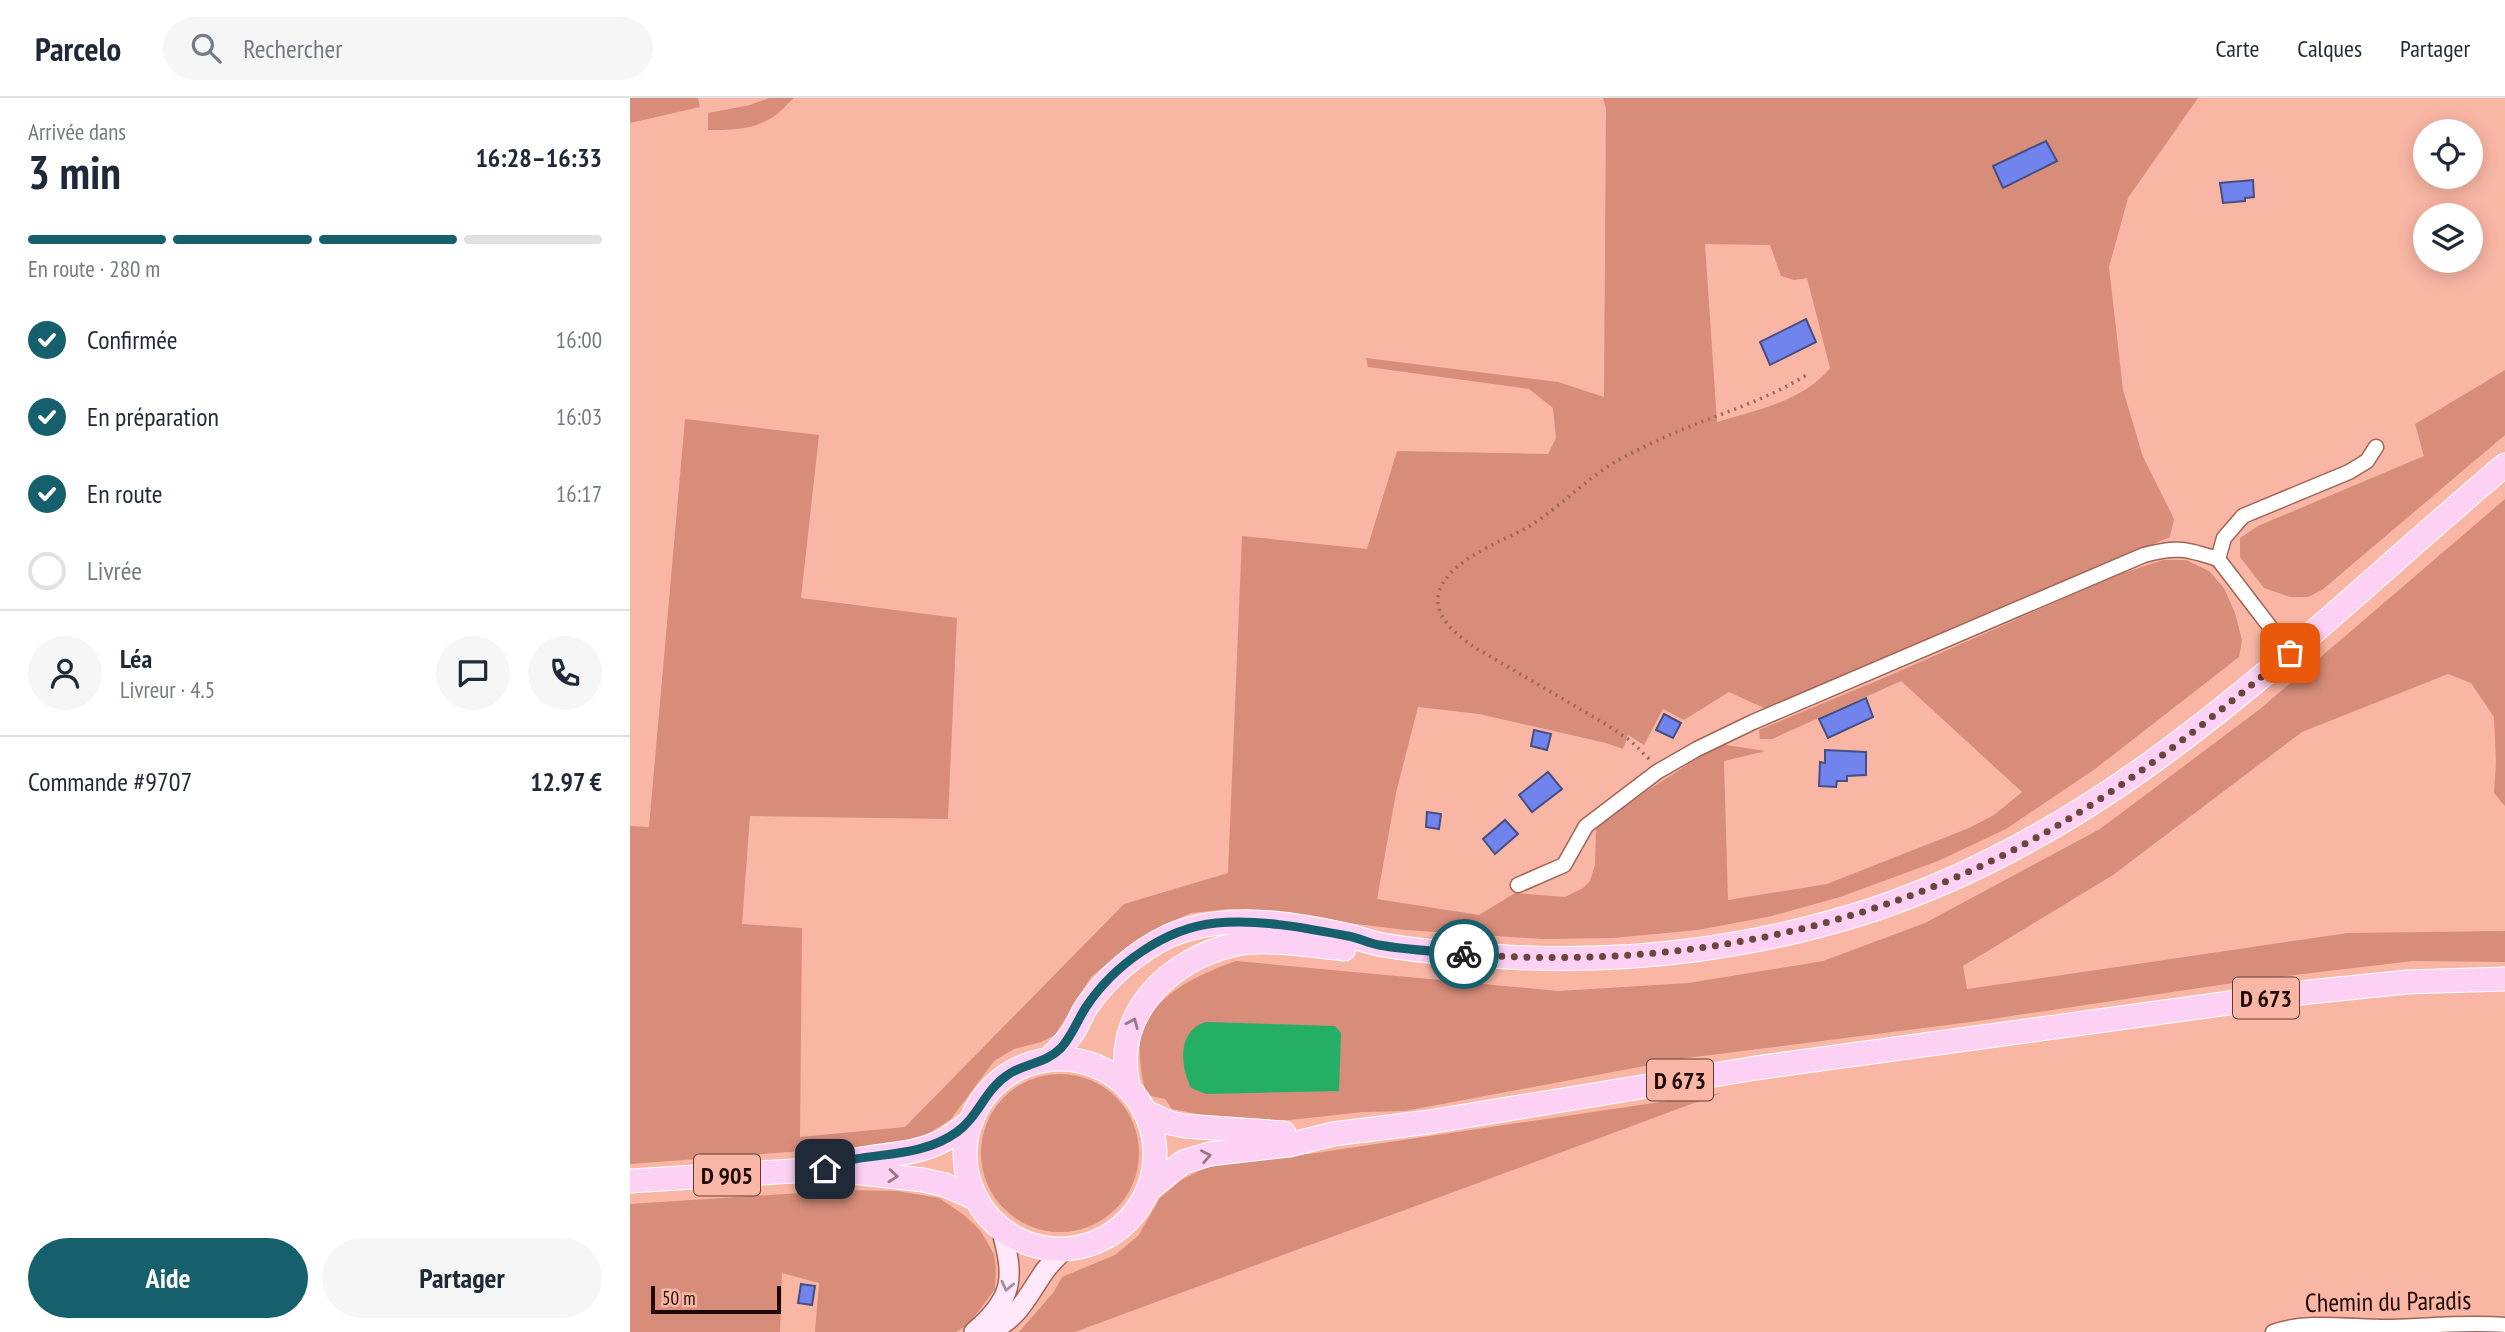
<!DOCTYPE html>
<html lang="fr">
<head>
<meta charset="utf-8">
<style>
  :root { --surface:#fff; --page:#f6f6f7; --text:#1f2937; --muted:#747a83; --line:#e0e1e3; --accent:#16606e }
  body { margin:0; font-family:"PT Sans Narrow",sans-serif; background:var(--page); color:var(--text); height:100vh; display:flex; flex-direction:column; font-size:26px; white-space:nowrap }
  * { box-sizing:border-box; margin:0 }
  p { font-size:23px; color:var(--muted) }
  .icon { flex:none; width:38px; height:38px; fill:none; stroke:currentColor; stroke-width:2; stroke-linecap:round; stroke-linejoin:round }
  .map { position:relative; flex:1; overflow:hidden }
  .side { display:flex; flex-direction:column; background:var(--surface); width:630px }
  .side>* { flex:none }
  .fabs { position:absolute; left:1783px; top:21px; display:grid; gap:14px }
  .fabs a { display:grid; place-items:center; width:70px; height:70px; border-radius:50%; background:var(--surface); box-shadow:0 4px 18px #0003; font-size:35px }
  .scale { position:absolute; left:21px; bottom:18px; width:130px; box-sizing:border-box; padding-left:7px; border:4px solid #1f0804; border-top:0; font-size:19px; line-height:24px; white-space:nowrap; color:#1f0804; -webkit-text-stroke:5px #fab6a5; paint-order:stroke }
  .pin { position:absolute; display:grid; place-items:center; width:60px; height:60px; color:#fff; margin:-30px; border-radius:14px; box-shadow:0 4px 10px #0006 }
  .courier { position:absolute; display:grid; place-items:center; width:70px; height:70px; margin:-35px; border:5px solid #16606e; border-radius:50%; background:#fff; color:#222; box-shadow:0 2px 9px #0007 }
  .summary em { font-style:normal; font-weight:700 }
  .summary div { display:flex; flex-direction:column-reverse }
  .summary { display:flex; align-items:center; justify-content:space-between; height:119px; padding:0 28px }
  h1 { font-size:46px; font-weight:700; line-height:52px }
  .bar { display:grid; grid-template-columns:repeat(4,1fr); gap:10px 7px; align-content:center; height:84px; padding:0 28px }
  .bar i { height:9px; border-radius:5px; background:var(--line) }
  .bar .active { background:var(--accent) }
  .bar p { grid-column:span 4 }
  .line { display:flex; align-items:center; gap:18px; padding:0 28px; border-top:2px solid var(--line) }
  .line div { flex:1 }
  .round { display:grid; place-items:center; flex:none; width:74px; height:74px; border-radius:37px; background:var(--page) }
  ol { padding:0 28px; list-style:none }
  li { display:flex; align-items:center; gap:21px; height:77px }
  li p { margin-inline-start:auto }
  li .icon { padding:7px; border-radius:50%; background:var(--accent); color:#fff; stroke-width:4 }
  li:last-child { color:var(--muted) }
  li i { width:38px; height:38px; border:4px solid var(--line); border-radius:50% }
  .primary-button { display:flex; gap:14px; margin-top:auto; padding:14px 28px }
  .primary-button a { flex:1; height:80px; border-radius:42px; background:var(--accent); color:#fff; font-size:28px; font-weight:700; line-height:80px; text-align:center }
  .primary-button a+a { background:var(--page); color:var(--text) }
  header { display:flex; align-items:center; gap:42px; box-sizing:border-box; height:98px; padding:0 35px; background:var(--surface); border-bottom:2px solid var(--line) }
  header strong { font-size:33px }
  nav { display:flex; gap:38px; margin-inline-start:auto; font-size:24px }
  .search { width:490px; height:63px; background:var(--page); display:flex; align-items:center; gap:18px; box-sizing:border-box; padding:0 24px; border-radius:38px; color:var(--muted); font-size:26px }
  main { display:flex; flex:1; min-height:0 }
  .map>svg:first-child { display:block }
  .green { fill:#d88c7a; fill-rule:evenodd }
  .water { fill:#24af65 }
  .building { fill:#7183ec; stroke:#454f81; stroke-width:2 }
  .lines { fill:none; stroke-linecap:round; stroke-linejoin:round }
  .minor-casing { stroke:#a26456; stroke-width:17 }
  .secondary-casing { stroke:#a26456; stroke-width:22 }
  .primary-casing { stroke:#fff; stroke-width:25 }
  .path { stroke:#98685d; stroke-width:3.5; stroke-dasharray:2 5; stroke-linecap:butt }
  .minor { stroke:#fff; stroke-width:14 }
  .secondary { stroke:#fee8fa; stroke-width:19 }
  .primary { stroke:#fdd1f4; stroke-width:23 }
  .oneway { stroke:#978 }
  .oneway2 { stroke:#a58e98 }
  .done { stroke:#6c453c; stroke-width:7; stroke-dasharray:0 12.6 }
  .route { stroke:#16606e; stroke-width:9 }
  .labels { text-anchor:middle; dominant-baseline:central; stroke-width:5; stroke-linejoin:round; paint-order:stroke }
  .shield { fill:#fab6a5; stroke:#613c34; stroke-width:2 }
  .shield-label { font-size:24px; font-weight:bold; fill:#1f0804 }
  .street-label { font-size:26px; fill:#1f0804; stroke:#fab6a5 }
</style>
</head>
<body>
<header>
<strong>Parcelo</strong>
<div class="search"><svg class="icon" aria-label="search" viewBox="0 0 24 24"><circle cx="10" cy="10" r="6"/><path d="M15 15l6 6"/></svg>Rechercher</div>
<nav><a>Carte</a><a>Calques</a><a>Partager</a></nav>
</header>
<main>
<section class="side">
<div class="summary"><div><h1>3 min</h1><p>Arrivée dans</p></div><em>16:28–16:33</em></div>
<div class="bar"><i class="active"></i><i class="active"></i><i class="active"></i><i></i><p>En route · 280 m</p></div>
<ol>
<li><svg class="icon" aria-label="check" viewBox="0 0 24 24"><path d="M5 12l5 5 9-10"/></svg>Confirmée<p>16:00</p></li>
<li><svg class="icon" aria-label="check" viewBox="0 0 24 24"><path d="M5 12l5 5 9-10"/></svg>En préparation<p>16:03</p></li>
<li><svg class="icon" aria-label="check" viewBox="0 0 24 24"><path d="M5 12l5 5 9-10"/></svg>En route<p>16:17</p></li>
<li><i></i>Livrée</li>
</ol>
<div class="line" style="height:126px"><a class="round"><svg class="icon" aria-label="person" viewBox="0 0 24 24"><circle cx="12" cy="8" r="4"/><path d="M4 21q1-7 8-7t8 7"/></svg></a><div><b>Léa</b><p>Livreur · 4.5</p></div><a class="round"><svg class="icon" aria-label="chat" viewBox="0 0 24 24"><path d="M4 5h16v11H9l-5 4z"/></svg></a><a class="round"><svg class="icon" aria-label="phone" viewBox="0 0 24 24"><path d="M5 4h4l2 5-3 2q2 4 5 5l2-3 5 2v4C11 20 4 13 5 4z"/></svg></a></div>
<div class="line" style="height:91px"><div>Commande #9707</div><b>12.97 €</b></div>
<div class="primary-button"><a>Aide</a><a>Partager</a></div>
</section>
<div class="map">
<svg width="1875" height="1234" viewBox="0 0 1875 1234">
  <rect width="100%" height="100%" fill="#fab6a5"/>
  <path class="green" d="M0 0H68L70 9 0 25Z
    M139 0H164C157 6 151 14 143 19 123 32 101 32 78 32V15L120 7Z
    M973 0H1568L1498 100 1479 169 1493 292 1513 359 1544 421 1540 439 1136 611 1099 594 1054 622 1033 611 1014 647 998 637 993 651 976 645 849 616 788 609 766 695 747 801 849 817 885 795 935 799 953 790 960 783 965 767 966 730 1015 694 1090 646 1136 653 1094 663 1098 802 1197 786 1339 730 1364 717 1392 694 1271 583 1142 641H1130L1129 632 1263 576 1487 477 1533 462H1556L1579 473 1594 490 1605 515 1612 542 1609 559 1465 671 1376 731 1308 763 1210 799 1142 818 1068 832 983 840 913 841 776 832 600 811 561 815 524 832 485 859 461 879 425 937 411 944 384 951 364 963 321 1021 294 1039 265 1046 0 1066V728L19 729 55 321 189 337 171 500 327 520 318 721 120 718 112 826 172 830 170 1039 275 1029 494 806 598 775 612 438 737 451 767 353 918 356 926 340 923 310 899 291 738 269 736 260 928 284 974 299 976 11ZM1075 146 1140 147 1151 178 1164 182 1177 180 1200 270C1174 303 1126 312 1087 324Z
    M1875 272V337L1692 492 1678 499H1660L1634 490 1610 459V440L1628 428 1794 358 1785 326Z
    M1875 401V708L1864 695 1866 664 1864 619 1841 585 1818 576 1672 634 1483 777 1333 868 1337 891 1718 835 1875 833V864L1783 863 1623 882 1341 924 1057 960 775 1013 733 1014 651 1023 582 1019 542 1011 535 1001 516 997C512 978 505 946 514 927 531 893 572 875 606 863L928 893 1059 885 1193 863 1295 825 1470 731 1630 611Z
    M351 1055a79 79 0 1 1 158 0a79 79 0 1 1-158 0Z
    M1091 995 445 1234H389L423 1195 432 1179 485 1157 508 1138 530 1100 551 1082 575 1070 614 1061 679 1056Z
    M215 1092 267 1093 309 1100 334 1117 350 1132 364 1156 366 1170 365 1191 339 1226 326 1234H185L189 1185 152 1175 150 1234H0V1106Z"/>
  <path class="water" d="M576 924 705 928 711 935 709 993 576 996 561 990C550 967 547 933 576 924Z"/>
  <path class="building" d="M1416 43 1427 63 1373 90 1363 68Z
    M1623 82 1624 99 1615 100V103L1593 105 1590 85Z
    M1176 221 1186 244 1140 267 1130 244Z
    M1236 600 1243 619 1198 640 1189 621Z
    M1034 616 1051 625 1043 640 1026 632Z
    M904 632 921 636 917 652 901 648Z
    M1195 652 1236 654V677L1217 678V683H1207L1206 689 1189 688 1190 664 1195 665Z
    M918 674 932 691 902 714 889 697Z
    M797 714 811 716 809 731 796 729Z
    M875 722 888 736 865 756 853 741Z
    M171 1186 185 1188 182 1207 168 1205Z"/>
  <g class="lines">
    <defs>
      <path id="minor" d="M1588 461 1660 555
        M888 787 934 767 956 728 1027 674 1067 651 1123 624 1514 457C1546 448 1557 451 1588 461L1594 440 1613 418 1719 374 1737 363 1746 349
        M1643 1234C1677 1221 1726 1230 1762 1229 1800 1228 1837 1224 1875 1227"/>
      <path id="secondary" d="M344 1234C384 1200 385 1180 371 1131
        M359 1234C387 1221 396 1201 412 1177 418 1167 427 1159 435 1151"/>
      <path id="primary" d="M335 1056a95 95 0 1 1 190 0a95 95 0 1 1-190 0Z
        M418 962C428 952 438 943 445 931 449 924 452 915 457 908 476 880 507 853 539 838 595 814 663 825 720 838 731 841 742 845 753 847 794 854 836 857 878 859 1000 866 1125 850 1242 812 1498 727 1674 536 1875 367
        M499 991C480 918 539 860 607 846 636 840 684 848 714 851
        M514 1013 540 1025 555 1028 654 1035
        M208 1067C241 1055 278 1060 310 1044 321 1039 332 1030 342 1022
        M0 1083 195 1071 293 1082 315 1087 347 1101
        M518 1092 553 1064 580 1056 659 1047 703 1036 799 1024 1126 970 1679 894 1777 884 1875 881"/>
    </defs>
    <use href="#minor" class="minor-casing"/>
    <use href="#secondary" class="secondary-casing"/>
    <use href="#primary" class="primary-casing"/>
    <path class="path" d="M1019 661 1001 643 974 625 844 549C827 537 802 518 809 494 819 462 871 444 898 429 924 413 945 392 970 374 986 362 1004 354 1022 345 1073 320 1129 307 1178 276"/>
    <use href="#minor" class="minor"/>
    <use href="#secondary" class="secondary"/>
    <use href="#primary" class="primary"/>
  </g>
  <defs><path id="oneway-chevron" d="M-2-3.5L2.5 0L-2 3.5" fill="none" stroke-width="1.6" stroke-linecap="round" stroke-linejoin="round" transform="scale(1.75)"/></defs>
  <g class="oneway">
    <use href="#oneway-chevron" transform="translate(503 925) rotate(-67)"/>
    <use href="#oneway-chevron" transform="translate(576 1058) rotate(-11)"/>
    <use href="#oneway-chevron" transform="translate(263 1078) rotate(5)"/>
  </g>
  <use class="oneway2" href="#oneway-chevron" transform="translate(377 1188) rotate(103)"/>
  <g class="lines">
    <path class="done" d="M834 856C1051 873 1267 830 1453 712 1527 665 1593 611 1660 555"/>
    <path class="route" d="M195 1071C205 1068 215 1063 225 1061 261 1055 296 1056 327 1034 349 1018 355 991 379 976 398 964 415 966 431 950 442 938 447 923 456 909 484 867 535 830 586 825 630 821 675 830 718 838 729 840 738 845 749 847 776 852 806 853 834 856"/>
  </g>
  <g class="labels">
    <g class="shield">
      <rect x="1603" y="879.5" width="66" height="41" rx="5"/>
      <rect x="1017" y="961.5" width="66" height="41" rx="5"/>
      <rect x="64" y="1056.5" width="66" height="41" rx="5"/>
    </g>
    <g class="shield-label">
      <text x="1636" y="900">D 673</text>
      <text x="1050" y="982">D 673</text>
      <text x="97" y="1077">D 905</text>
    </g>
    <g class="street-label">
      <text transform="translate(1758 1203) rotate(-1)">Chemin du Paradis</text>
    </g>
  </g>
</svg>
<div class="fabs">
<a><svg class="icon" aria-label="locate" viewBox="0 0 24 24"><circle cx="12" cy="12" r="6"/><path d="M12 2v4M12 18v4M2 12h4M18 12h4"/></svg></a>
<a><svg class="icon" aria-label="layers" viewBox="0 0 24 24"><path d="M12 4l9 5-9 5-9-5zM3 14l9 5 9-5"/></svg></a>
</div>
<div class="scale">50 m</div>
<div class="pin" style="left:1660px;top:555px;background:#ea580c"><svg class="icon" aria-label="bag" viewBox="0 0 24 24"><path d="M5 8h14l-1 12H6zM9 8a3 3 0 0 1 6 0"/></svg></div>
<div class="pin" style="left:195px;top:1071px;background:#1f2937"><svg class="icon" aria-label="home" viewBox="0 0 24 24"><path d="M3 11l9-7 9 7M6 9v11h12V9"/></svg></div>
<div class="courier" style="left:834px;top:856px"><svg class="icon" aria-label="bike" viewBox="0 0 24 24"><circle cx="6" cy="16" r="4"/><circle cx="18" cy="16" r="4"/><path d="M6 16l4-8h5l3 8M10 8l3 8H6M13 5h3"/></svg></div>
</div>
</main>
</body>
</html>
